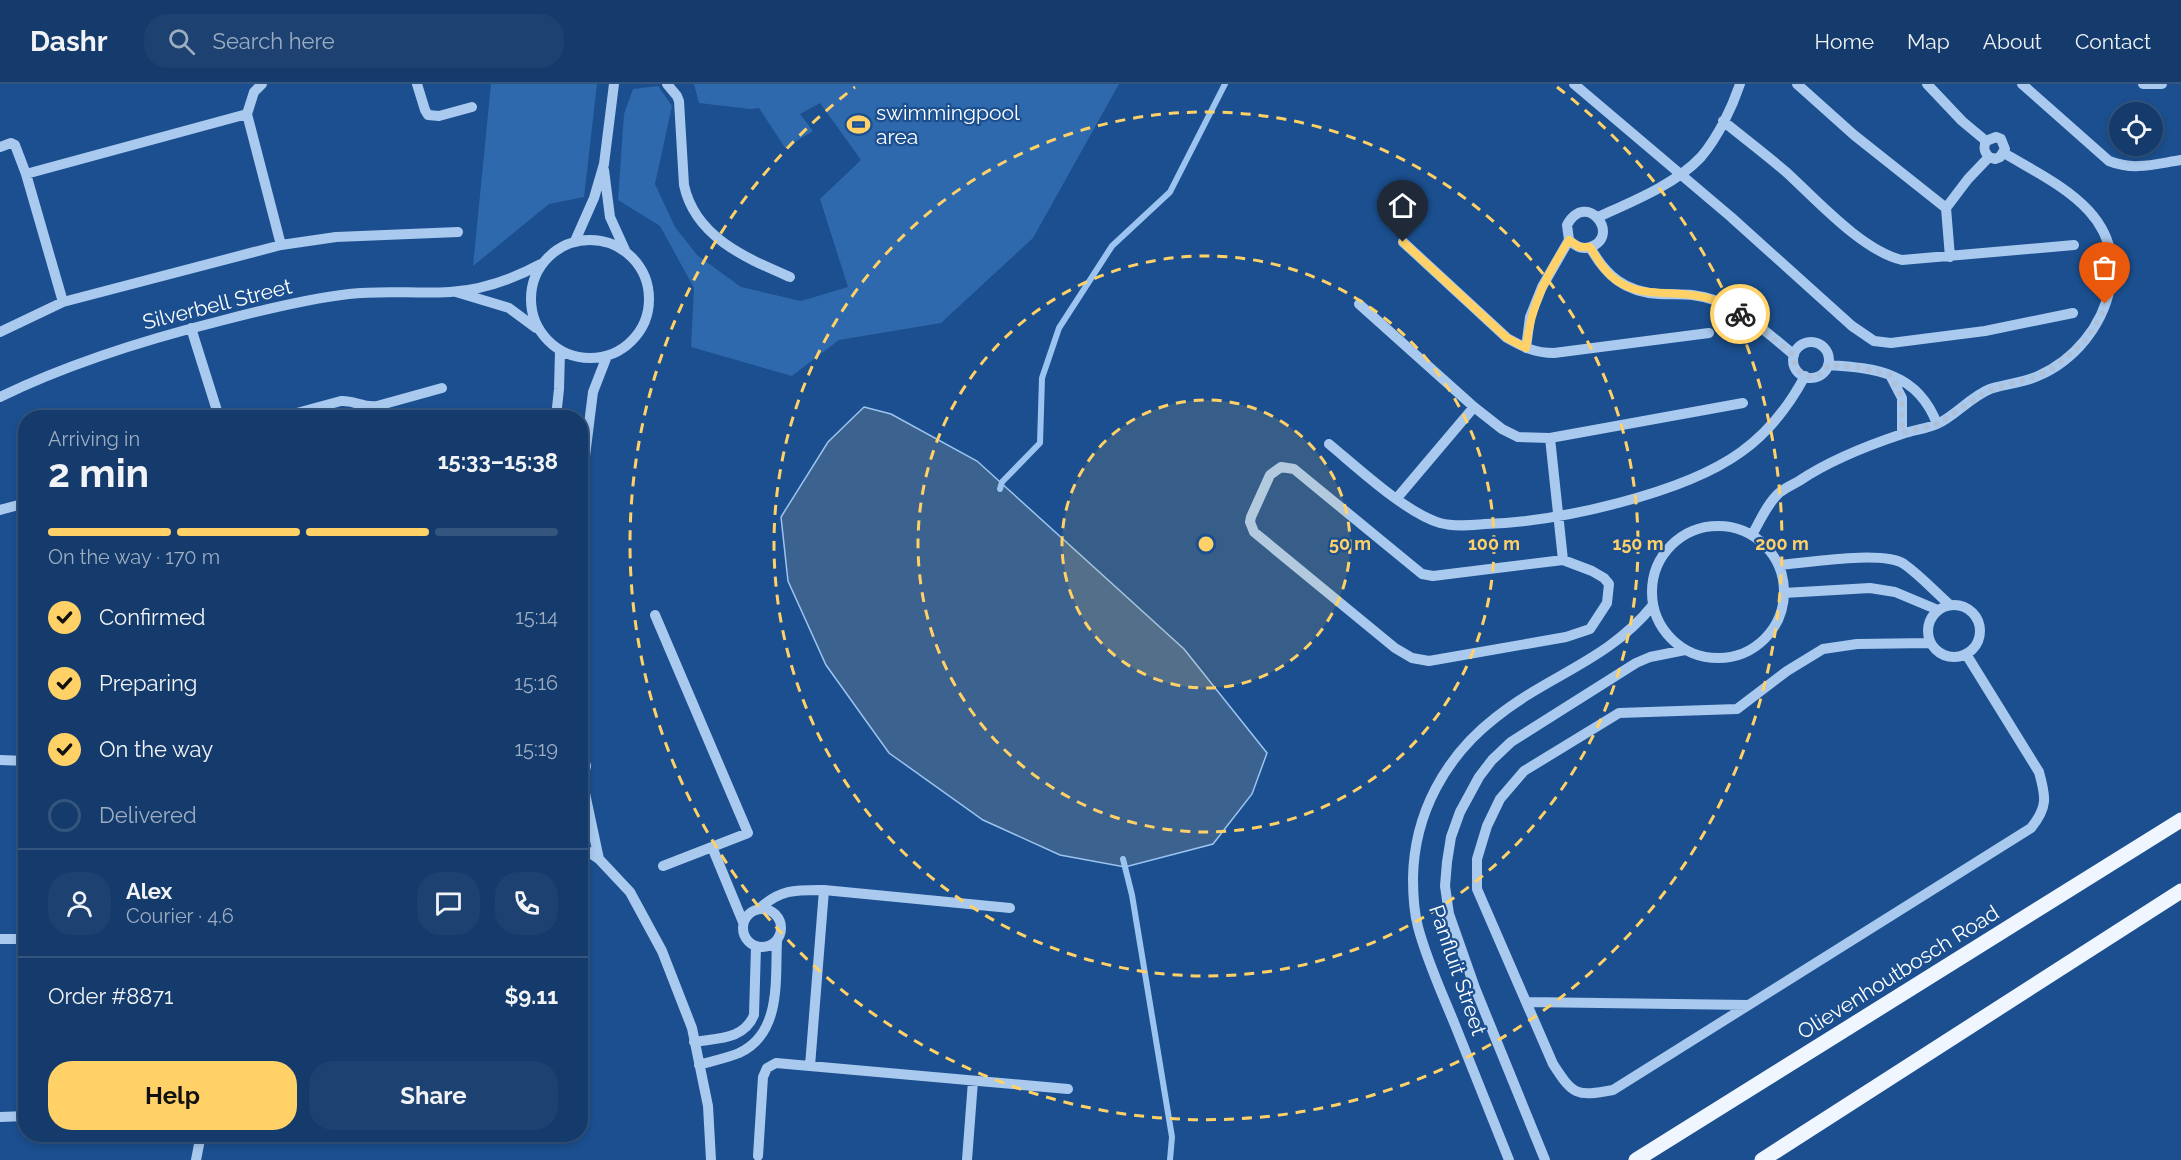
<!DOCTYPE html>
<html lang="en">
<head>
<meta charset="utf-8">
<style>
  :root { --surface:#143b6b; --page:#1d4271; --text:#f1f3f6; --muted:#9dadc1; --line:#33557e; --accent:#ffd166 }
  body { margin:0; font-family:Raleway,sans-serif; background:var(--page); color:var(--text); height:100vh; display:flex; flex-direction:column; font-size:22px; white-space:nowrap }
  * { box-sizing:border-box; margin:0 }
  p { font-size:20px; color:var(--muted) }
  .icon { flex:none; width:33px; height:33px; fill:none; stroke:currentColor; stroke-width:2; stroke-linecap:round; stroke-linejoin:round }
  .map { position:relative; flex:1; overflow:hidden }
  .side { position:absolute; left:18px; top:326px; width:570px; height:732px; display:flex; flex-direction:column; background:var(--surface); border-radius:24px; box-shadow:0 3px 9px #0003,0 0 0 2px var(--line) }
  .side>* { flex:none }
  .fabs { position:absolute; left:2109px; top:18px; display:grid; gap:12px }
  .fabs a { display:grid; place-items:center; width:54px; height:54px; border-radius:50%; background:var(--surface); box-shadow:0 3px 9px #0003,0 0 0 2px var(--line); font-size:30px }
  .pin { position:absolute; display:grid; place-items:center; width:51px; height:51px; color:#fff; margin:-62px -26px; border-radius:50% 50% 50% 0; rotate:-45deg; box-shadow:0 0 6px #0007 }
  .pin .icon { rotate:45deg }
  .courier { position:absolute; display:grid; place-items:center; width:60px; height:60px; margin:-30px; border:4px solid #ffd166; border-radius:50%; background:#fff; color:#222; box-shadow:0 2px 8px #0007 }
  .headline em { font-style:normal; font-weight:700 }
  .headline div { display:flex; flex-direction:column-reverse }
  .headline { display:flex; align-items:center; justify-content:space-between; height:102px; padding:0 30px }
  h1 { font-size:39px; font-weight:700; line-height:45px }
  .bar { display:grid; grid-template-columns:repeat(4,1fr); gap:9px 6px; align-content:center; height:72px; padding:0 30px }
  .bar i { height:8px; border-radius:4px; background:var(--line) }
  .bar .active { background:var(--accent) }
  .bar p { grid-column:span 4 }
  .line { display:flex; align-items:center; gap:15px; padding:0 30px; border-top:2px solid var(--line) }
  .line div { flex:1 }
  .round { display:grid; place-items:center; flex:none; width:63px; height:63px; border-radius:24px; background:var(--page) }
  ol { padding:0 30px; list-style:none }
  li { display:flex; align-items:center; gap:18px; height:66px }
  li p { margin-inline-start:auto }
  li .icon { padding:6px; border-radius:50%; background:var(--accent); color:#111; stroke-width:4 }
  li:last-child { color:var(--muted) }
  li i { width:33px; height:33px; border:3px solid var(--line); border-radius:50% }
  .action { display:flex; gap:12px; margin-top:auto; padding:12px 30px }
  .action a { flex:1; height:69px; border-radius:24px; background:var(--accent); color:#111; font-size:24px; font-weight:700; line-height:69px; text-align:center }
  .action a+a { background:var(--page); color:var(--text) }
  header { display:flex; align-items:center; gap:36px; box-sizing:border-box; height:84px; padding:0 30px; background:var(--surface); border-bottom:2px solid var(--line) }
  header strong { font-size:28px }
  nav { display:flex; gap:33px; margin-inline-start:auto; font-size:21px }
  .search { width:420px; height:54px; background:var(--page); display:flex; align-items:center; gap:15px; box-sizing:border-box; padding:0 21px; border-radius:24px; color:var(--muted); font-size:22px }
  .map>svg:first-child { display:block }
  .green { fill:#2e69ad }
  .water { fill:#3c6290; stroke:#9cc4f0; stroke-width:1.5 }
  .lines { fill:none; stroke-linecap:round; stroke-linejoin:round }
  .stream { stroke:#9cc4f0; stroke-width:6 }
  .minor { stroke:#a9c9ee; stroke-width:10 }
  .major { stroke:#f0f6ff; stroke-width:15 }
  .done { stroke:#afc1d8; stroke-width:6; stroke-dasharray:0 10.8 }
  .route { stroke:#ffd166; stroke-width:8 }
  .ring { fill:none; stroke:#ffd166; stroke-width:3; stroke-dasharray:10 8 }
  .labels { text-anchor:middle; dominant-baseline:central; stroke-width:4.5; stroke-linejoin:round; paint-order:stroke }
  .poi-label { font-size:21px; fill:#fff; stroke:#1b4f8f; text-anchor:start }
  .street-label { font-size:21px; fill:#fff; stroke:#1b4f8f }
  .centre { fill:#ffd166; stroke:#1b4f8f; stroke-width:3 }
  .ring-label { font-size:18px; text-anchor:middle; font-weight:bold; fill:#ffd166; stroke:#1b4f8f; stroke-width:4.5; stroke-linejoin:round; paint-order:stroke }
</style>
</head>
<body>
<header>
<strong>Dashr</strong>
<div class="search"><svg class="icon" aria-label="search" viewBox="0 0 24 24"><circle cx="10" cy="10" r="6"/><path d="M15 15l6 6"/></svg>Search here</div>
<nav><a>Home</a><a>Map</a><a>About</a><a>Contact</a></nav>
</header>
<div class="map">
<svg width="2181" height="1076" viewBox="0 0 2181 1076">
  <rect width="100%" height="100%" fill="#1b4f8f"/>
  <path class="green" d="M491 0H597L584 113 549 120 473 182Z
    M694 0H1119L1033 154 941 239 839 256 792 292 691 263 694 204 660 142 618 116 624 30 633 5 658 2 672 22 655 100 675 143 697 171 741 203 801 217 848 203 820 115 861 76 820 19 800 30 813 47 785 64 759 24 750 25 699 19Z"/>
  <path class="water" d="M864 323 891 330 977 377 1184 565 1267 669 1252 710 1213 760 1125 783 1060 771 983 736 889 669 826 581 788 497 781 433 828 358Z"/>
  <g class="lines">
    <path class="stream" d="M1000 405 1002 398 1040 359 1042 294 1059 244 1112 162 1170 108 1225 0
      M1123 775 1132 811 1172 1053 1170 1076"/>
    <path class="minor" d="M262 0 254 8 247 30 281 161
      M417 0 425 26 428 31 439 32 472 23
      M667 0 677 12 679 17 684 101C695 153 746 174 790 193
      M1574 0 1731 133 1852 242 1874 257 1891 259 1985 247 2073 229
      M1797 0 1854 51 1946 124
      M1927 0 1962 37 1986 57
      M2022 0 2109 77C2134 87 2155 80 2181 76
      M2143 0H2162
      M1723 37C1744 54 1765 70 1785 87 1816 115 1861 166 1902 176L2074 161
      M0 63 11 59 15 61 26 90 63 218
      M604 86 610 133 625 166
      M26 90 247 30
      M1598 133C1631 118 1676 100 1701 73 1718 53 1732 24 1740 0
      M531 215a59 59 0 1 1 118 0a59 59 0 1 1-118 0Z
      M575 157 594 114 604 80 614 0
      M1403 158 1507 254C1523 263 1535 269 1554 269L1709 249
      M1590 163C1606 192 1625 208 1659 210 1678 211 1696 209 1714 216 1744 227 1770 251 1794 271
      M1950 173 1946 124 1968 95 1989 73 1995 75 2000 73 2005 65 2001 55 1996 53 1986 57C1983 64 1984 68 1989 73
      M456 208 509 224 536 244
      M1359 220 1474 323 1502 345 1518 353 1550 354 1743 319
      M191 244 219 333
      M0 248 63 218 281 161 336 153 458 148
      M1793 276a18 18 0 1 1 36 0a18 18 0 1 1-36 0Z
      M1526 264 1530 233 1542 203 1569 156 1567 141C1587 105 1622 153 1590 163 1582 166 1575 162 1569 156
      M1828 281C1877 284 1918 289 1937 340
      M1890 291 1902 314V349
      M0 313C70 279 144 256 220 237 262 226 306 215 349 210 383 206 417 210 450 208 482 206 513 195 541 180
      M282 333 341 317C353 316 364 324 377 322L442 304
      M556 333 559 305 560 267
      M1550 354 1563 476
      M1329 360C1358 384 1406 429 1440 439 1455 443 1471 441 1485 440 1557 438 1683 410 1741 368 1769 348 1789 322 1805 292
      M1281 383 1294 385 1422 490 1433 492 1563 476 1592 487 1604 494 1609 500 1607 519 1590 545 1566 553 1429 577 1412 574 1395 564 1254 448 1250 438 1251 433 1270 391Z
      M580 412 593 308 607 272
      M1397 414 1474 323
      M0 426 26 419
      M1652 508a66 66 0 1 1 132 0a66 66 0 1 1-132 0Z
      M1752 451C1760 437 1767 420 1779 409 1785 404 1792 401 1799 397 1830 376 1866 362 1902 350 1913 346 1926 345 1937 340 1954 333 1970 313 1990 305 2005 300 2023 299 2038 292 2075 276 2102 242 2110 204 2125 129 2056 100 2004 69
      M1779 481C1806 479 1883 466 1904 480 1921 492 1935 508 1950 521
      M1784 509 1870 504 1895 508 1938 526
      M1928 547a26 26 0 1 1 52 0a26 26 0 1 1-52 0Z
      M655 531 748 749 663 782
      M1930 559 1857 560 1823 565 1787 587 1737 625 1619 629 1524 687 1500 715 1487 742 1477 775V805L1553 980C1573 1011 1576 1013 1613 1006L2031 744C2048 723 2046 713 2039 688L1966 570
      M580 662 586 682 580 705
      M0 676 26 677
      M583 700 599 775
      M580 762 599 775 630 808 662 867 692 944 708 1022 711 1076
      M712 763 743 838
      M760 824C781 805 796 806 824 806L1010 824
      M743 844a19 19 0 1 1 38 0a19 19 0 1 1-38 0Z
      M0 855H26
      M1526 918 1749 921
      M694 958C717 954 744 956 754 931L756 863
      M699 981C712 977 727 974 739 969 782 949 775 896 777 857
      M810 982 824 806
      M0 1033 26 1032
      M758 1072 763 993 767 984 776 979 1068 1005
      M196 1076 201 1050
      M967 1076 973 997
      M1509 1076C1491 1031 1473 986 1455 941 1442 909 1427 877 1418 843 1414 828 1413 810 1413 794 1414 730 1445 673 1495 634 1548 591 1608 577 1653 521
      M1545 1076 1475 904 1449 830 1445 802 1447 778 1451 753 1460 728 1479 693 1492 676 1511 658 1636 579 1650 573 1685 566"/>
    <path class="major" d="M1636 1076 2181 736
      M1762 1076 2181 807"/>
  </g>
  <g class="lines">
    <path class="done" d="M1740 230 1794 271 1795 283 1805 292C1816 294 1823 291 1828 281L1858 283 1890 291 1902 314V349L1937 340 1989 306 2038 292 2055 283 2087 255 2101 232 2105 220"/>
    <path class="route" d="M1403 158 1507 254 1526 264C1531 220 1546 193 1569 156L1579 163H1590C1596 173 1601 182 1609 190 1633 215 1667 206 1698 212 1713 214 1728 221 1740 230"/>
  </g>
  <circle cx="1206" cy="460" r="144" fill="#ffd166" fill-opacity=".12"/>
  <g class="ring">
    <circle cx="1206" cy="460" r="144"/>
    <circle cx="1206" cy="460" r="288"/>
    <circle cx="1206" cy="460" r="432"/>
    <path d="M1557 3A576 576 0 1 1 855 3"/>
  </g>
  <defs>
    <symbol id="stadium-bare" viewBox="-9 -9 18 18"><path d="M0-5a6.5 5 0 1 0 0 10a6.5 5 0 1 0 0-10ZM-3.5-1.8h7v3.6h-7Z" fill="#ffd166" stroke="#1b4f8f" stroke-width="2.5" paint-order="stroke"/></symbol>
  </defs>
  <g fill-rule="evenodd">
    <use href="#stadium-bare" x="842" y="24" width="33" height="33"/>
  </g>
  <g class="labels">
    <g class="poi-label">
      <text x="876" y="28">swimmingpool<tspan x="876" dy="24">area</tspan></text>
    </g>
    <g class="street-label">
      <text transform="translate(217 220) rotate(-14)">Silverbell Street</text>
      <text transform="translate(1458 886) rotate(71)">Panfluit Street</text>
      <text transform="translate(1898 888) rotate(-32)">Olievenhoutbosch Road</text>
    </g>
  </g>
  <circle cx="1206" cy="460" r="9" class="centre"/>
  <g class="ring-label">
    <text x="1350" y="466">50 m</text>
    <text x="1494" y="466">100 m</text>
    <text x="1638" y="466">150 m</text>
    <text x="1782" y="466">200 m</text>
  </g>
</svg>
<div class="fabs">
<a><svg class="icon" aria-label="locate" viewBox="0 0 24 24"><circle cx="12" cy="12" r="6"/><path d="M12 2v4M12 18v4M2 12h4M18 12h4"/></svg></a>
</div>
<div class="pin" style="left:2105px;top:220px;background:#ea580c"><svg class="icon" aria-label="bag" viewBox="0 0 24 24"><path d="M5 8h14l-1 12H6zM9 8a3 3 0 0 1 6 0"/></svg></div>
<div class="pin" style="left:1403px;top:158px;background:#1f2937"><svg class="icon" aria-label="home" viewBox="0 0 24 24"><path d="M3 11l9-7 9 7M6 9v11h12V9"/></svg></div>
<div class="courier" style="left:1740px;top:230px"><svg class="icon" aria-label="bike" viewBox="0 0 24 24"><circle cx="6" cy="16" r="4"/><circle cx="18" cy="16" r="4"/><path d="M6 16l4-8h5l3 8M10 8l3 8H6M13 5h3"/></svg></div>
<section class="side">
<div class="headline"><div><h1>2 min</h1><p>Arriving in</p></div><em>15:33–15:38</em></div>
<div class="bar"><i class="active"></i><i class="active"></i><i class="active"></i><i></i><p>On the way · 170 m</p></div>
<ol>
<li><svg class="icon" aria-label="check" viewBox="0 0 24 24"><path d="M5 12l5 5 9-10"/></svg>Confirmed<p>15:14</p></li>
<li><svg class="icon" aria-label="check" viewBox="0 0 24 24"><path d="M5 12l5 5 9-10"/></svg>Preparing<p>15:16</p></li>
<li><svg class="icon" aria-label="check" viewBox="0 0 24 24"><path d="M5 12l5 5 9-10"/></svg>On the way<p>15:19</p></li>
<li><i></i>Delivered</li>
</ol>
<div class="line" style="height:108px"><a class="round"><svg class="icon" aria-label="person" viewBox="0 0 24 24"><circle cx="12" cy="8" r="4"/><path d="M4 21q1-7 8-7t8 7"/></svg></a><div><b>Alex</b><p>Courier · 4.6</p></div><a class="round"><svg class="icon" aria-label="chat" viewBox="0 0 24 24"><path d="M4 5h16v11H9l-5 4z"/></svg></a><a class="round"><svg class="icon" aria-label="phone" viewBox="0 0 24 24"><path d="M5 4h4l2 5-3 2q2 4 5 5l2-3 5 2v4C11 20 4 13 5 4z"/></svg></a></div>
<div class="line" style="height:78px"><div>Order #8871</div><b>$9.11</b></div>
<div class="action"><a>Help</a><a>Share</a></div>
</section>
</div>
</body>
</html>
